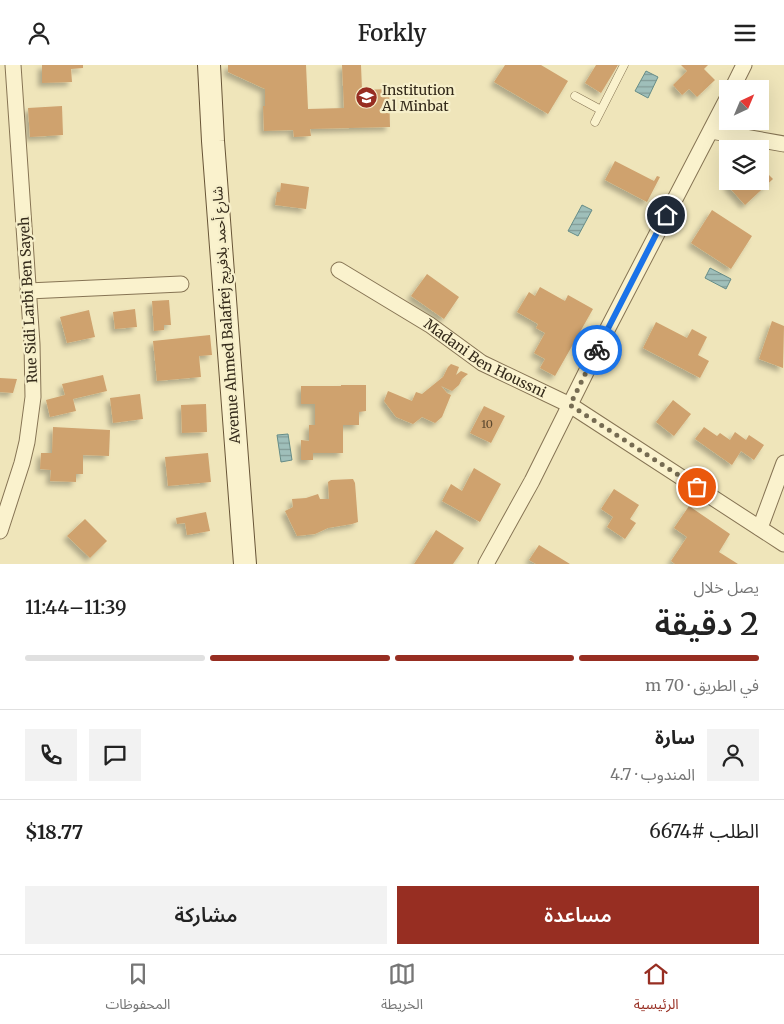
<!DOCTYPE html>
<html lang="ar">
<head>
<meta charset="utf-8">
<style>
  :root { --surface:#fff; --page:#f2f2f2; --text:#222; --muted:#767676; --line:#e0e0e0; --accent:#972e22 }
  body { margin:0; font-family:Merriweather,"Noto Sans Arabic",serif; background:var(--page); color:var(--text); direction:rtl; height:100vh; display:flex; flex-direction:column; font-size:19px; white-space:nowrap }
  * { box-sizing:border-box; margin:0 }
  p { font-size:16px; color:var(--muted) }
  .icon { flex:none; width:28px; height:28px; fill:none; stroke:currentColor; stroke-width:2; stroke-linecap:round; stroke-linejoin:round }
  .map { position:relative; height:499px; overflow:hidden; direction:ltr }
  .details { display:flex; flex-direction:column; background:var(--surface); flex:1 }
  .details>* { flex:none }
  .needle { width:32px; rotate:44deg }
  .fabs { position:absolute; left:719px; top:15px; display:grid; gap:10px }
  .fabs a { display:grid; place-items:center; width:50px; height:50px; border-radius:0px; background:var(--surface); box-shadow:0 5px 20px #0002; font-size:25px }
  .pin { position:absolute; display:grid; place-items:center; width:42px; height:42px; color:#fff; margin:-21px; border:2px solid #fff; border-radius:50%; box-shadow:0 1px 5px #0007 }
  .courier { position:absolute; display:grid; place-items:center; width:50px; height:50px; margin:-25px; border:4px solid #1a73e8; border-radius:50%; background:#fff; color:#222; box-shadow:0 1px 6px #0007 }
  .summary em { font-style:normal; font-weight:600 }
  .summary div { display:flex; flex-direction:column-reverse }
  .summary { display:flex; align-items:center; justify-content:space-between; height:85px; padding:0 25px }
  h1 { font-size:32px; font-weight:600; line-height:38px }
  .bar { display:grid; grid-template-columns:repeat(4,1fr); gap:8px 5px; align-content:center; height:60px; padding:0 25px }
  .bar i { height:6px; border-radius:4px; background:var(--line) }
  .bar .active { background:var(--accent) }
  .bar p { grid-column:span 4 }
  .line { display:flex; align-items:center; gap:12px; padding:0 25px; border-top:1px solid var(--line) }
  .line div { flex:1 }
  .round { display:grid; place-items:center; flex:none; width:52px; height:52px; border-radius:0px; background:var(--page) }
  .action { display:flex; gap:10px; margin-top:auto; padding:10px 25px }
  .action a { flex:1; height:58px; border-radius:0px; background:var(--accent); color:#fff; font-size:20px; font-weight:600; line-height:58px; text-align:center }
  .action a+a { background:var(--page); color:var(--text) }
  header { display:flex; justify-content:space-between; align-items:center; height:65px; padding:0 25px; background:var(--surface); font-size:22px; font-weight:600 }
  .dock { display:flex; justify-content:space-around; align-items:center; height:70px; border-top:1px solid var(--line); background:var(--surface); font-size:14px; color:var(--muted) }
  .dock a { display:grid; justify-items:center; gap:2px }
  .dock .active { color:var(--accent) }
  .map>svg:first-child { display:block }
  .water { fill:url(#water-rules); stroke:#668d88 }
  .building { fill:#cfa26e; filter:url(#shadow) }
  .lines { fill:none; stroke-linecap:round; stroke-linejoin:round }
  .lane-casing { stroke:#867454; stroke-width:9 }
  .street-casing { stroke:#867454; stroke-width:17 }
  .secondary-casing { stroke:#685537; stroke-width:24 }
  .lane { stroke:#faf2cd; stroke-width:8 }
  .street { stroke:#faf2cd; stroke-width:15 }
  .secondary { stroke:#faf2cd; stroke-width:22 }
  .done { stroke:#756b52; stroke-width:5; stroke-dasharray:0 9 }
  .route { stroke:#1a73e8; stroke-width:6 }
  .labels { text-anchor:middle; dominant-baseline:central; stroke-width:4.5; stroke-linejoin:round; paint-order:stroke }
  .number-label { font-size:11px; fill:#5b482f }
  .poi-label { font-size:14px; fill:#342a1a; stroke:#f6efca; text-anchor:start }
  .street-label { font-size:14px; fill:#342a1a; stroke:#f6efca }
</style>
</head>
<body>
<header><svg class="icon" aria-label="menu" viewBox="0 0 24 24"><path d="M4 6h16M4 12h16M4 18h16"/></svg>Forkly<svg class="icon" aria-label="person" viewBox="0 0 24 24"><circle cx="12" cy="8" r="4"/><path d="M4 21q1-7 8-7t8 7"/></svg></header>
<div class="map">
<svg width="784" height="499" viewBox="0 0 784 499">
  <defs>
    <pattern id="water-rules" width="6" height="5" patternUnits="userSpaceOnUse" patternTransform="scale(1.25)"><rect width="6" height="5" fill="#9fbfba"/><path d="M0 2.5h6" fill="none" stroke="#829b96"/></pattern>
    <filter id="shadow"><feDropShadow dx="-4" dy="4" stdDeviation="2.5" flood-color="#0004"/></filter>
  </defs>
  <rect width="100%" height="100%" fill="#efe5ba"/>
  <path class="water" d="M646 6 658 12 648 33 635 26Z
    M582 140 592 145 578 171 568 166Z
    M710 203 731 214 726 224 705 213Z
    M288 369 292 395 281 397 277 370Z"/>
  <path class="building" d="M42 0H83V3L71 4 72 17 42 18Z
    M228 0H306L308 44 344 43 342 0H361L362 25 389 24 390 62 310 64 311 71 294 72 293 65 264 66 263 41H265V24L228 7Z
    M505 0H541L568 16 548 49 494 17Z
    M596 0H618L601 28 585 18Z
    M681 0H708L704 4 715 15 697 32 689 24 682 30 673 20 687 6Z
    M62 41 63 70 30 72 28 43Z
    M615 96 654 116 657 111 660 112 647 137 605 115Z
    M765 106 773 114 745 140 727 120 731 116H760V110Z
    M281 118 309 122 306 144 275 140 277 127H280Z
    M712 145 752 171 731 204 691 178Z
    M427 209 459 232 444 254 411 231Z
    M540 222 565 236 568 230 593 244 555 311 540 303 545 294 534 288 545 268 536 263 538 259 517 247 529 227 535 231Z
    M169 235 171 260H164V265L154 266 152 236Z
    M135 244 137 262 115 264 113 247Z
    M89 245 95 272 67 278 60 252Z
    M772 256 784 261 783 303 759 294Z
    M656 257 687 273 692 264 707 272 698 290 709 296 700 313 643 283Z
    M210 270 212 290 199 291 201 312 157 316 153 276Z
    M451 299 459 302 456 310 461 306 468 309 462 314 459 320 452 326 441 321 447 328 451 330 442 352 435 358 422 352 413 359 396 352 384 336 388 326 412 336 416 327 422 329 443 312 448 302Z
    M103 310 107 326 73 334 76 346 50 352 46 335 65 330 62 319Z
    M0 313 17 314 13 328 0 327Z
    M341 320H366V346L359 347V360H343V388H313V395H301V375L309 376V360H315V339H301V321H341Z
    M140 329 143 354 113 358 110 333Z
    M673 335 691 349 674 371 656 357Z
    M206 339 207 367 182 368 181 340Z
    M484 341 505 351 491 378 470 368Z
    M53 362 110 365 109 391 83 390V409H76V417L50 416 51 405 40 404 41 388H52Z
    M704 362 717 371 720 368 730 375 735 367 746 375 749 370 764 380 754 395 741 386 732 400 695 374Z
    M208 388 211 417 168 421 165 392Z
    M474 403 501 419 480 457 442 436 451 419 462 426Z
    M353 414 355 418 358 457 352 459 328 463 315 469 297 471 285 446 293 442 292 434 306 433 318 429 320 434H329L328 417 331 415Z
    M614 424 639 440 630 454 636 458 625 474 607 462 613 452 601 444Z
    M689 441 730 469 719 487 738 499H675L671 496 687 472 674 463Z
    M206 447 210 466 187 470 185 458 177 459 176 453Z
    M85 454 107 476 90 493 67 471Z
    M436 465 464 483 453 499H414Z
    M539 480 570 499H536L529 495Z"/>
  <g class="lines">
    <defs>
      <path id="lane" d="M575 31 601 45
        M595 57 624 0"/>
      <g id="street">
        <path d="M732 24 744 0"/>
        <path d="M711 66 784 79"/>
        <path id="s1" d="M339 205 430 260 482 298 570 340 784 479"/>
        <path d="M28 226 181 219"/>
        <path d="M760 463 784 398"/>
        <path d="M0 466 22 398 27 377 33 332 32 279 13 0"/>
        <path d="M486 499 532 416 608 263 728 32"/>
      </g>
      <path id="secondary" d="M209 0 213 76 245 499"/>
    </defs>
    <use href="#lane" class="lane-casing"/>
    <use href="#street" class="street-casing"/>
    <use href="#secondary" class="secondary-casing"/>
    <use href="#lane" class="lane"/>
    <use href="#street" class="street"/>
    <use href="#secondary" class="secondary"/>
  </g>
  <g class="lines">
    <path class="done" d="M597 285 570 340 697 422"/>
    <path class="route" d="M597 285 666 150"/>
  </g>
  <defs>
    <symbol id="school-disc" viewBox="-11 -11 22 22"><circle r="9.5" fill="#972e22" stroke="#f6efca"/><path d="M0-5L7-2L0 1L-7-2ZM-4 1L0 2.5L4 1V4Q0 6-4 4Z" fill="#fff"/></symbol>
  </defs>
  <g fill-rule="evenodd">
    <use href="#school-disc" x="354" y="20" width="25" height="25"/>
  </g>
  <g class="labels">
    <g class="number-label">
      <text x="487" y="359">10</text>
    </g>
    <g class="poi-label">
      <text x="382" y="25">Institution<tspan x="382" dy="16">Al Minbat</tspan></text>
    </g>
    <g class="street-label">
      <text transform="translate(28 235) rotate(-93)">Rue Sidi Larbi Ben Sayeh</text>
      <text transform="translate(226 250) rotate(-94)">Avenue Ahmed Balafrej شارع أحمد بلافريج</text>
      <text stroke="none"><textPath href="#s1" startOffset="171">Madani Ben Houssni</textPath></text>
    </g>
  </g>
</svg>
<div class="fabs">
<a><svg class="needle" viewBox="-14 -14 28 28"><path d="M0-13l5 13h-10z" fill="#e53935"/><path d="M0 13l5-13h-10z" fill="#767676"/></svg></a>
<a><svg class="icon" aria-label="layers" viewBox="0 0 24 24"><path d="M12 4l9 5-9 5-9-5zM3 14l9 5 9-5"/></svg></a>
</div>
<div class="pin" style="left:697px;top:422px;background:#ea580c"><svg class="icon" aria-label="bag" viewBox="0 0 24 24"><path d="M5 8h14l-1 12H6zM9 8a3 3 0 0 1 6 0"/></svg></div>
<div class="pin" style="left:666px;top:150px;background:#1f2937"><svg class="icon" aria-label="home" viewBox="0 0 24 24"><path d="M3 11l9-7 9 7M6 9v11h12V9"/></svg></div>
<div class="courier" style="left:597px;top:285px"><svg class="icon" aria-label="bike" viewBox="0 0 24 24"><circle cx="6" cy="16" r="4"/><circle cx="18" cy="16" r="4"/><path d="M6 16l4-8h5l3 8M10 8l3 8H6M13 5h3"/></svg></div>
</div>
<section class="details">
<div class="summary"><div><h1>2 دقيقة</h1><p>يصل خلال</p></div><em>11:39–11:44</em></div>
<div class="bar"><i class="active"></i><i class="active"></i><i class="active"></i><i></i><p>في الطريق · 70 m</p></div>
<div class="line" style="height:90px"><a class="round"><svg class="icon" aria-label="person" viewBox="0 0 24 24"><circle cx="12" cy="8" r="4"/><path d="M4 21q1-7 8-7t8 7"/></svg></a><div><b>سارة</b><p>المندوب · 4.7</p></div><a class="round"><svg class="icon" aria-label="chat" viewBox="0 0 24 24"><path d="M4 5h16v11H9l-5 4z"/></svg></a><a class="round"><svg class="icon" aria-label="phone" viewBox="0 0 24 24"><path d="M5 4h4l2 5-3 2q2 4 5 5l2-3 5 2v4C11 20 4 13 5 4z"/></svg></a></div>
<div class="line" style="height:65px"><div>الطلب #6674</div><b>$18.77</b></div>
<div class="action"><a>مساعدة</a><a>مشاركة</a></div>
</section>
<nav class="dock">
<a class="active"><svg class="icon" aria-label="home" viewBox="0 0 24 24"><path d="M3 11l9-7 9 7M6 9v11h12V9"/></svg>الرئيسية</a>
<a><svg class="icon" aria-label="map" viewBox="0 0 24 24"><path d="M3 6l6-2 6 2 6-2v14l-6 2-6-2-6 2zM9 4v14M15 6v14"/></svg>الخريطة</a>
<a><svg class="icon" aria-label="saved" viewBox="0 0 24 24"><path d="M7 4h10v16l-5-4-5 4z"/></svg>المحفوظات</a>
</nav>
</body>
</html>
